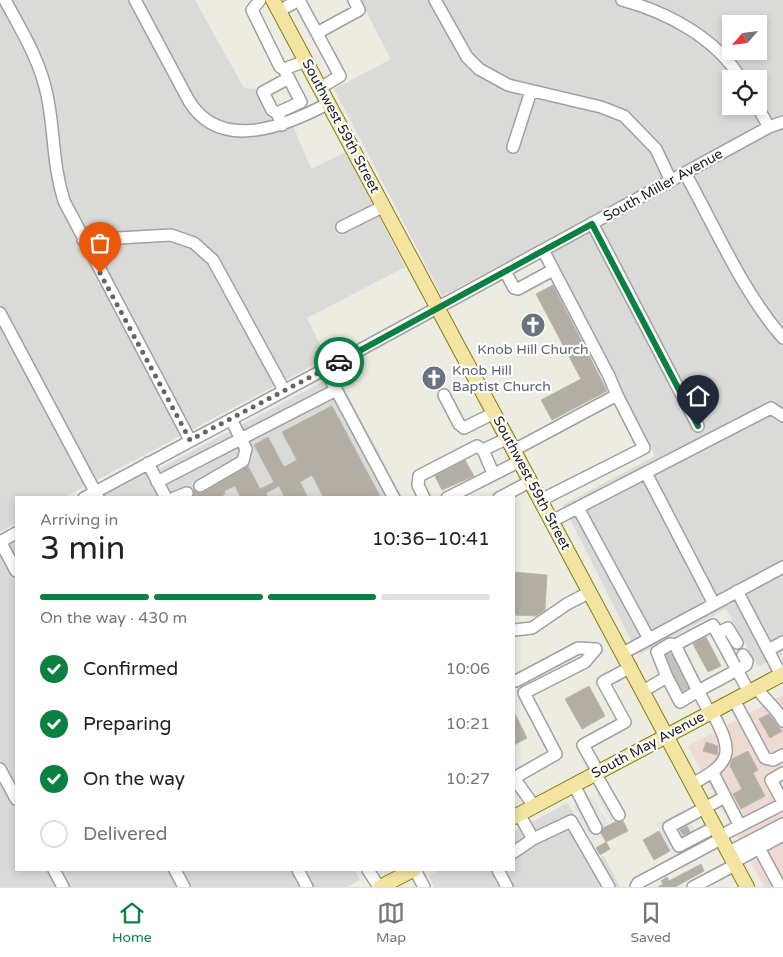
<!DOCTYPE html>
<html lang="en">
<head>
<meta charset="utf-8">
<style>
  :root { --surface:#fff; --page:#f6f6f6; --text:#222; --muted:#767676; --line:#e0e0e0; --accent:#0b8043 }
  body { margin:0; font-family:"Varela Round",sans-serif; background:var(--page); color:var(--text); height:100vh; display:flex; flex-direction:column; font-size:19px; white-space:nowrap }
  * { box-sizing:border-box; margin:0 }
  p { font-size:16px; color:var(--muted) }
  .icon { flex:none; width:28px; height:28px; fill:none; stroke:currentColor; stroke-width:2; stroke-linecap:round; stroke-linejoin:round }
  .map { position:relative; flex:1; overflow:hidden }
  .panel { position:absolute; left:15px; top:496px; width:500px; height:375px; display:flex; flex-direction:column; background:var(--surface); border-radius:0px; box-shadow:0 2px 8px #0003 }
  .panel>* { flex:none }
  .needle { width:32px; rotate:242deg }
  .buttons { position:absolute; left:722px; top:15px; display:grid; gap:10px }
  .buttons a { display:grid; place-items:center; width:45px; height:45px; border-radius:0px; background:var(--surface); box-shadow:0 2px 8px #0003; font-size:25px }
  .pin { position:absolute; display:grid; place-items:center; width:42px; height:42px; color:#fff; margin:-51px -21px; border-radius:50% 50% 50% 0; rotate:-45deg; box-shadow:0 0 5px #0007 }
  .pin .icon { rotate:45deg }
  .courier { position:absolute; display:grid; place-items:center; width:50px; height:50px; margin:-25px; border:4px solid #0b8043; border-radius:50%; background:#fff; color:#222; box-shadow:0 1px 6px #0007 }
  .overview em { font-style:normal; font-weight:600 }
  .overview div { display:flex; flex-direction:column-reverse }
  .overview { display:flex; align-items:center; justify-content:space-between; height:85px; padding:0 25px }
  h1 { font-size:32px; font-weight:600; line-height:38px }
  .bar { display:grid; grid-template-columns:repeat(4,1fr); gap:8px 5px; align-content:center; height:60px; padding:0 25px }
  .bar i { height:6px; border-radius:4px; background:var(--line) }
  .bar .active { background:var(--accent) }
  .bar p { grid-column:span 4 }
  ol { padding:0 25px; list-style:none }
  li { display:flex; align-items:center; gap:15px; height:55px }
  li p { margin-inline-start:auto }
  li .icon { padding:5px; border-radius:50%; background:var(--accent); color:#fff; stroke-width:4 }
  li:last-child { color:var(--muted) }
  li i { width:28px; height:28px; border:2px solid var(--line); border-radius:50% }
  .dock { display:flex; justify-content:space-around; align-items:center; height:70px; border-top:1px solid var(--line); background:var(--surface); font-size:14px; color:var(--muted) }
  .dock a { display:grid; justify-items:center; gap:2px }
  .dock .active { color:var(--accent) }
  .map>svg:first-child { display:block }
  .residential { fill:#dadad9; fill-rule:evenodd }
  .commercial { fill:#eddbd3 }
  .parking { fill:#e4e4e4 }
  .building { fill:#b2aea6; stroke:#bdb6a7 }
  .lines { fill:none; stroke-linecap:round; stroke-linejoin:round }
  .minor-tunnel { stroke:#c3c2bb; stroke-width:11; stroke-dasharray:11 5.5; stroke-linecap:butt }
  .minor-casing { stroke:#a0a0a0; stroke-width:14 }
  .major-casing { stroke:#887e0d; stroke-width:16 }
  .minor { stroke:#fff; stroke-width:11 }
  .major { stroke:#f3e4a2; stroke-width:14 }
  .done { stroke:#656562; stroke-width:5; stroke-dasharray:0 9 }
  .route { stroke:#0b8043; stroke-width:6 }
  .labels { text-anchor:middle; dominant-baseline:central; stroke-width:4.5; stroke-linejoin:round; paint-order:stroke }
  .street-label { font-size:14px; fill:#1c1c1c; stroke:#fff }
  .worship-label { font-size:14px; fill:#5b616d; stroke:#fff }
</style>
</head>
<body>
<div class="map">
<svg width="783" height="887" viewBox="0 0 783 887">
  <rect width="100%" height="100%" fill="#edece3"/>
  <path class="residential" d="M4 0H195L244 88 263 89 276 133 293 126 311 169 346 152 405 267 307 318 327 358 65 497 16 498V523L0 532V2Z
    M360 0H783V654L758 667 726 609 638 655 563 505 655 456 541 244 442 296 334 89 391 59ZM731 24H759V51H731ZM731 79H759V106H731Z
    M337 374 402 497 95 498 146 469 149 474Z
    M16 541V870H355L360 880 347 887H0V550Z
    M568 803 598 859 604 856 620 887H434L429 876 440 870H514V831Z"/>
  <path class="commercial" d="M783 695V887H764L688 746Z"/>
  <path class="parking" d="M611 786 626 814 611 822 596 794Z
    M593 796 608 824 599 829 602 836 592 841 573 806Z
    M684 810 701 842 674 857 656 824Z"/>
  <path class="building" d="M553 285 607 391 552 420 541 400 581 379 536 294Z
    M332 406 381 498H324L312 475 300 482 308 498H285L279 486 266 493 268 498H241L235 486 224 491 225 494 219 498H193L194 490 200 493 204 492 248 466 260 489 274 482 254 445 268 437 284 467 297 460 282 432Z
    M465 460 474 476 442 490 435 476Z
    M514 572 547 575 545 610 536 616 514 615Z
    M706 637 721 666 708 672 693 644Z
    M670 653 688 688 683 691 666 655Z
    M589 686 605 716 582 729 565 699Z
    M514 712 527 738 514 745Z
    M769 714 782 731 770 738 759 719Z
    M706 742 718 746 717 755 703 751Z
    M748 751 758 770 753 773 765 796 741 809 733 794 742 789 730 766 732 759Z
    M623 821 628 831 606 842 601 833 603 828 615 822Z
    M687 826 690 832 683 835 680 830Z
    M659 831 670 851 654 860 643 840Z
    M606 842 610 849 600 855 596 848Z
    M701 864 704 871 675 887H658L663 884 661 881 667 877 669 881Z"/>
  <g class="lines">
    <path class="minor-tunnel" d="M665 661 674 657
      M670 670 679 666
      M675 680 684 675
      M679 688 688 683"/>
    <defs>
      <path id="minor" d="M5 0C21 30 40 60 47 95 55 132 52 163 64 201L190 440
        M135 0 189 101C221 153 286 126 329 103
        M260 0 252 10 280 67 284 69 306 61
        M299 0 340 76 320 88
        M435 0 467 57 479 69 508 85 601 107 624 116 656 149 671 181
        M622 0C667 12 716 38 741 79
        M279 11 299 0
        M317 33 359 10 354 0
        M757 106 769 127
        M277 113 272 110 263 92 289 78
        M282 125 277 113 301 102 284 69
        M513 147 531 91
        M685 173C715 227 742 291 783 338
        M592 223 698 426
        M342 227 384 206
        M83 240 171 235 194 243 213 260 284 390
        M543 250 609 376 617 395
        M505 271 514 288 518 289 553 270
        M0 313 98 497
        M325 369 394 498
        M444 395 459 424 464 428 494 413
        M483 450 493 473
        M514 450 617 395 644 448 541 500
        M148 463 166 498
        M646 473 714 604
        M157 482 336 390
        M200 486 243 461 246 449 231 419
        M84 498 325 369 769 127 783 122
        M174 498 187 493
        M424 498 418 485 419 476 477 446 483 450 508 438
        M447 498 520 461
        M499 498 531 481
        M578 508 649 639
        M552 521 771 408 783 416
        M0 541 16 571
        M0 542 16 533
        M737 591 781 675
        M514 630 532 628 567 604 590 592
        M717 633 728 628 737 643
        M675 645 713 625 737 670 746 665 747 661 743 655
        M768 650 783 642
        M623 653 783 567
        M514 680 516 681 578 648 596 649 585 662 524 693 556 754 514 778
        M757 688C766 702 776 707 783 721
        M643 691 667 677 680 702 698 691 675 645 670 644 657 652 667 677
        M734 700 765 758 773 760 783 755
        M710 713 698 691 737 670 749 692
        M0 769 16 799
        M598 772 583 745 625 722 603 682 631 667
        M595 773 619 815
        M713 773 740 826
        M783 773 771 780 783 802
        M514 778 534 806
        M692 784C734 762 733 751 712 712
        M574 785 596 828
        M715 827 679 846 669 827 725 797
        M720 836 783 804
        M533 839 571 821 609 887
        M759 848 780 887
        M514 852 533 839 519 814
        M729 852 783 824
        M734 862 783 835
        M54 870 63 887
        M175 870 184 887
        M298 870 307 887
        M368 870 379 887
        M415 870 424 887
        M498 870 507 887
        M636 887 638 883 721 839
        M693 887 735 865"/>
      <path id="major" d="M273 0 747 887
        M514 817 783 674
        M380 887 413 870"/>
    </defs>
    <use href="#minor" class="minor-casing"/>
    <use href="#major" class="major-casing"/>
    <use href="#minor" class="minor"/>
    <use href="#major" class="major"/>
  </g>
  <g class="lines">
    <path class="done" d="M100 273 190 440 339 362"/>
    <path class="route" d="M339 362 592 224 698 426"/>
  </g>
  <defs>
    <symbol id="church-disc" viewBox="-11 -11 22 22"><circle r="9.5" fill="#6b7280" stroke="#fff"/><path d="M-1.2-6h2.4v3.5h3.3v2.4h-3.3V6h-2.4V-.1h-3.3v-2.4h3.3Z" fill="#fff"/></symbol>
  </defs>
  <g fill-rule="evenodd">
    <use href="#church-disc" x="519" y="311" width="28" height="28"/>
    <use href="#church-disc" x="420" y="364" width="28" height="28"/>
  </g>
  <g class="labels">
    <g class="street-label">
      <text transform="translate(341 126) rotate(62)">Southwest 59th Street</text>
      <text transform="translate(663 185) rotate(-29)">South Miller Avenue</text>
      <text transform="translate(532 483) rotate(62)">Southwest 59th Street</text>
      <text transform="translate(648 745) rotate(-28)">South May Avenue</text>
    </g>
    <g class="worship-label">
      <text x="533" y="349">Knob Hill Church</text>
      <text x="452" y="370" text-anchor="start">Knob Hill<tspan x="452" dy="16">Baptist Church</tspan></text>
    </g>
  </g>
</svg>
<div class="buttons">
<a><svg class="needle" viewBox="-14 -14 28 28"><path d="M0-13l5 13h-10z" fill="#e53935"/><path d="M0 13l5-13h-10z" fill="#767676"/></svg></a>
<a><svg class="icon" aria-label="locate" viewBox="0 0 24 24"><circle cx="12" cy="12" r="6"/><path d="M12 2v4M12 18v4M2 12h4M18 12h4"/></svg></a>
</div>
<div class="pin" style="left:100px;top:273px;background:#ea580c"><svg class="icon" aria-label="bag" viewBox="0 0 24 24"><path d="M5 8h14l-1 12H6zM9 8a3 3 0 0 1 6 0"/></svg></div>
<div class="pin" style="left:698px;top:426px;background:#1f2937"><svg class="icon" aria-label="home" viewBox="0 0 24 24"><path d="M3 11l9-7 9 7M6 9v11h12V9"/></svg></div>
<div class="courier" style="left:339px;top:362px"><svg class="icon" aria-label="car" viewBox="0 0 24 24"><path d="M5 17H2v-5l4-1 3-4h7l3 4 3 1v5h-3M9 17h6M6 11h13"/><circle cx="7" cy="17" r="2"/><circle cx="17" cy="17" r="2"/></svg></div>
<section class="panel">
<div class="overview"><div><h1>3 min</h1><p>Arriving in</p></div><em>10:36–10:41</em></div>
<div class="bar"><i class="active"></i><i class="active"></i><i class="active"></i><i></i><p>On the way · 430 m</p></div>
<ol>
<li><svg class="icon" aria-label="check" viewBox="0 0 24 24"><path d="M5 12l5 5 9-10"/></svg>Confirmed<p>10:06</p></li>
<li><svg class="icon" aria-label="check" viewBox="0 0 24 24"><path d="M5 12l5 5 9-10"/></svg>Preparing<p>10:21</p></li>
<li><svg class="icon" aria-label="check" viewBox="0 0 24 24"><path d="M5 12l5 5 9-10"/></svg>On the way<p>10:27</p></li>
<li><i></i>Delivered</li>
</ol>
</section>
</div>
<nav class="dock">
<a class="active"><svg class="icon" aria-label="home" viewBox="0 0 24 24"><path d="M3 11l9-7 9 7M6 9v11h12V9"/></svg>Home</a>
<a><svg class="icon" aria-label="map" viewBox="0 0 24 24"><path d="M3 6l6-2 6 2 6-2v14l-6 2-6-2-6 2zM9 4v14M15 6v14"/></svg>Map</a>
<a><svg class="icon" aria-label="saved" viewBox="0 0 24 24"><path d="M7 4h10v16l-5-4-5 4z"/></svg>Saved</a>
</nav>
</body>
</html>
